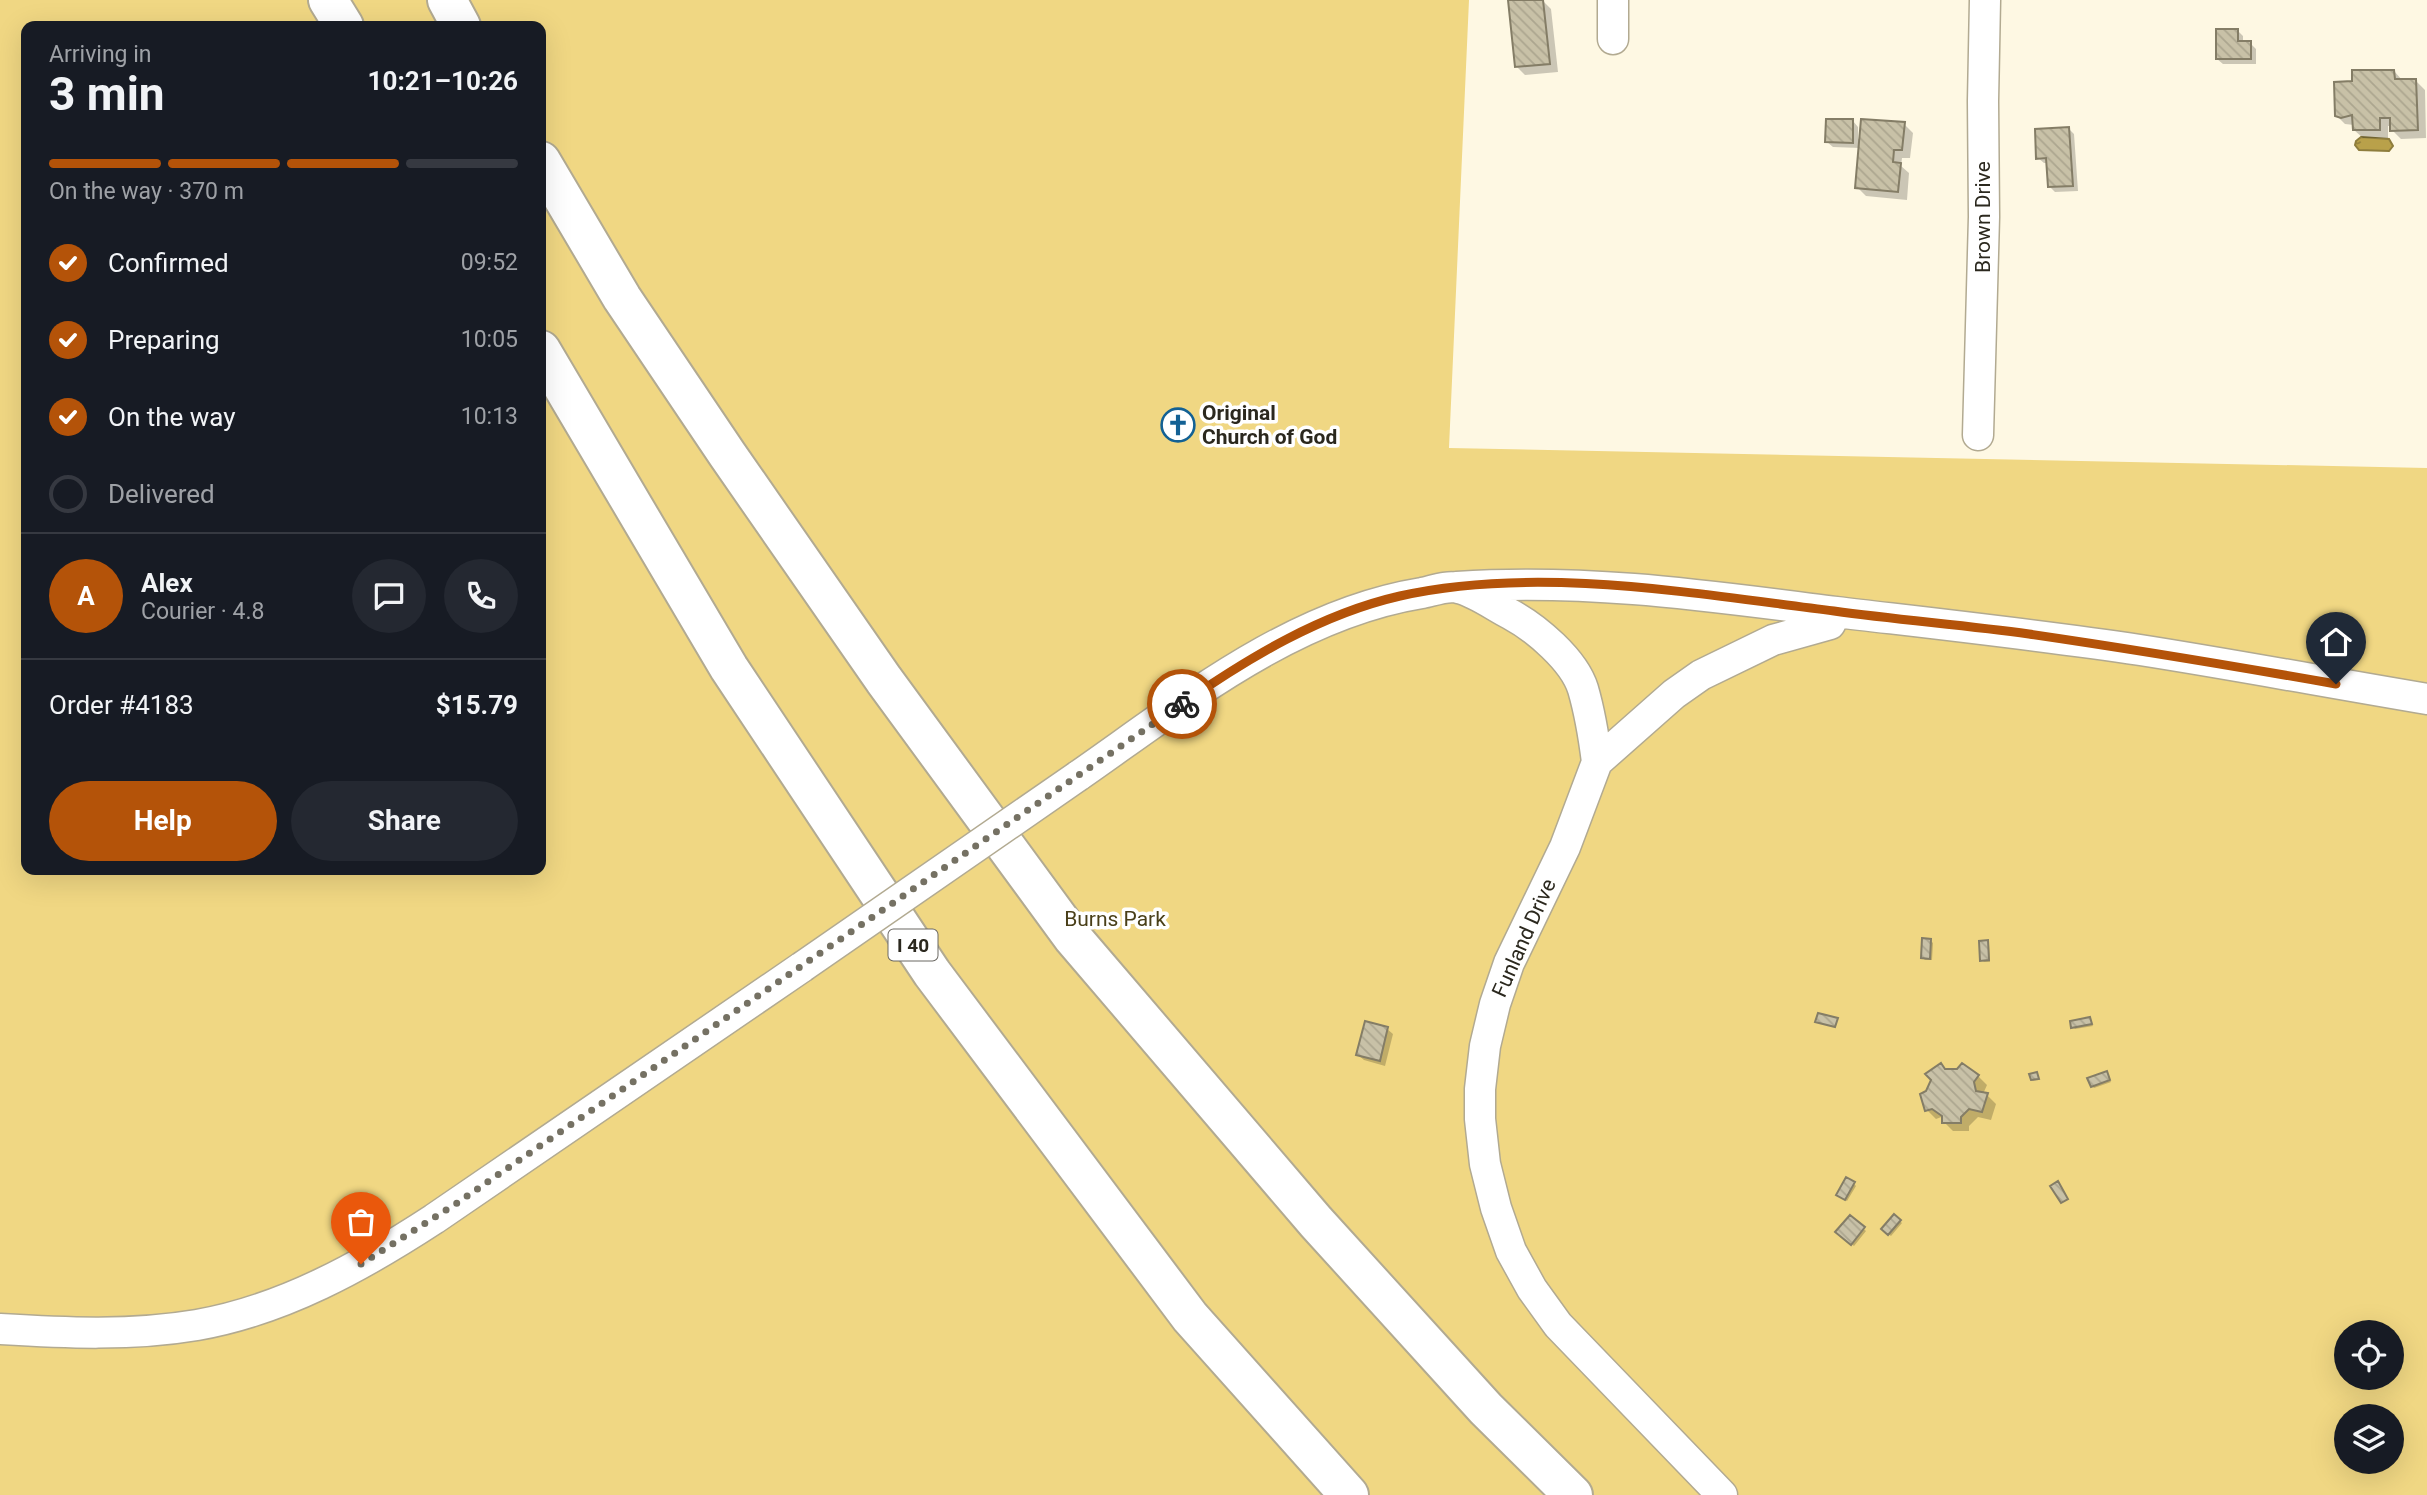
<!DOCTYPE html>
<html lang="en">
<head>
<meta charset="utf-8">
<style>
  :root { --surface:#171b24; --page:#242831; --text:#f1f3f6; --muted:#9ea1a6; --line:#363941; --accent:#b45309 }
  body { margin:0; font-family:Roboto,sans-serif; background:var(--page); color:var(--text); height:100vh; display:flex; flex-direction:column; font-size:26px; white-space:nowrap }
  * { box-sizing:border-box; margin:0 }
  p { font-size:23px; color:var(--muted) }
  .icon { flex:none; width:38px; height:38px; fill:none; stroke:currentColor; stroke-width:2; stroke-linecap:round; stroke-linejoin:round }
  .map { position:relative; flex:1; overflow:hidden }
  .sheet { position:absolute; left:21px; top:21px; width:525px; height:854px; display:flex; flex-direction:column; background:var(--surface); border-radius:14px; box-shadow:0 7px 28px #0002 }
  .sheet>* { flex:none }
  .fabs { position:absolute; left:2334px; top:1320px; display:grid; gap:14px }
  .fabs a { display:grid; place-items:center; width:70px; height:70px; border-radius:50%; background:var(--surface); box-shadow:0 7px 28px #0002; font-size:35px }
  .pin { position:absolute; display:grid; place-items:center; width:60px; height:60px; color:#fff; margin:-72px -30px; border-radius:50% 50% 50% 0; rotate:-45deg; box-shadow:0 0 7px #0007 }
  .pin .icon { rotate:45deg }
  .courier { position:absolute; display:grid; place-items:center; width:70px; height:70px; margin:-35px; border:5px solid #b45309; border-radius:50%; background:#fff; color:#222; box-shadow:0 2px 9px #0007 }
  .summary em { font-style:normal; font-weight:700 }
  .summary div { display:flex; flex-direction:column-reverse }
  .summary { display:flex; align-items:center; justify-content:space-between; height:119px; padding:0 28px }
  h1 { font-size:46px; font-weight:700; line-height:52px }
  .bar { display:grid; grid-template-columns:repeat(4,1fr); gap:10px 7px; align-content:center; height:84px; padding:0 28px }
  .bar i { height:9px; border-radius:5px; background:var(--line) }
  .bar .selected { background:var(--accent) }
  .bar p { grid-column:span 4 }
  .line { display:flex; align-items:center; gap:18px; padding:0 28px; border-top:2px solid var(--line) }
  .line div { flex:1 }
  .round { display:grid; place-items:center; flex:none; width:74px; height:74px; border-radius:37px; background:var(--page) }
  ol { padding:0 28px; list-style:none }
  li { display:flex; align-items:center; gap:21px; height:77px }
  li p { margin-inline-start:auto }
  li .icon { padding:7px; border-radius:50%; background:var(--accent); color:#fff; stroke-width:4 }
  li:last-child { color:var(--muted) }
  li i { width:38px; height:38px; border:4px solid var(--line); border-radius:50% }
  .primary-button { display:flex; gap:14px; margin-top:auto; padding:14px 28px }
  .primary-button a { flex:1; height:80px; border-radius:42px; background:var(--accent); color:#fff; font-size:28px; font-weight:700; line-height:80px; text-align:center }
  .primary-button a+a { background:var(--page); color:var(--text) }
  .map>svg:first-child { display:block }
  .park { fill:#f0d783; fill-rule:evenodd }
  .water { fill:url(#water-ripples); stroke:#8e7d3d; stroke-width:2 }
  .shadow { fill:#0003 }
  .building { fill:url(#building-back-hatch); stroke:#847d66; stroke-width:2 }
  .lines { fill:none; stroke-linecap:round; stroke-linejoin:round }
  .minor-casing { stroke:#b2aa91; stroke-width:33 }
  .highway-casing { stroke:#b2aa91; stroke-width:42 }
  .minor { stroke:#fff; stroke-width:30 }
  .highway { stroke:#fff; stroke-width:38 }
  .minor-bridge-casing { stroke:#b2aa91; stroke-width:33; stroke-linecap:butt }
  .minor-bridge { stroke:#fff; stroke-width:30 }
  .done { stroke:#757163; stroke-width:7; stroke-dasharray:0 12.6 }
  .route { stroke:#b45309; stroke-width:9 }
  .labels { text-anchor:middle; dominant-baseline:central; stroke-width:7; stroke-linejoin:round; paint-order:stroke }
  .shield { fill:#fff; stroke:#6b6862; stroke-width:2 }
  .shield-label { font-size:19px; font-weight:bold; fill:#2b281e }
  .street-label { font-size:21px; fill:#2b281e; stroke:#fff }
  .poi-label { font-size:21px; font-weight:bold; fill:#2b281e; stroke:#fff; text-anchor:start }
  .park-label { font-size:21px; fill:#493f19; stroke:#fff }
</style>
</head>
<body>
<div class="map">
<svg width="2427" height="1495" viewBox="0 0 2427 1495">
  <defs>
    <pattern id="water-ripples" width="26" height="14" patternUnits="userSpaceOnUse" patternTransform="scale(1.75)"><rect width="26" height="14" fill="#b9a14a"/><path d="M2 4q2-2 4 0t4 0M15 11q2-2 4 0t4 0" fill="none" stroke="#97833d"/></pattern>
    <pattern id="building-back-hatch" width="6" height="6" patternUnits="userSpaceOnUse" patternTransform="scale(1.75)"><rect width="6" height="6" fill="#c8c1a7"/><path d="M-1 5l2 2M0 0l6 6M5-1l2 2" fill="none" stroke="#aca68f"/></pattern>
  </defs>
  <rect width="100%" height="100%" fill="#fef8e3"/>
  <path class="park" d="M0 0H1469L1449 448 2427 468V1495H0ZM26 26H541V870H26ZM2347 1332H2392V1377H2347ZM2347 1416H2392V1461H2347Z"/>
  <path class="water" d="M2361 137 2389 139 2393 146 2389 151 2359 150 2355 145 2356 141Z"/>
  <path class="shadow" d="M1509 0H1542L1551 9 1558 72 1525 75 1516 66Z
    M2238 31 2243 36V43H2250L2256 49V64H2223L2217 59Z
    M2394 71 2403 81H2416L2425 90 2426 138 2401 139 2392 130V126H2388V138H2363L2354 130V125L2345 124 2336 115 2354 83Z
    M1853 121 1858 127V139L1904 124 1913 133 1910 158H1902L1901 166 1909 173 1907 200 1866 196 1857 187 1860 148 1833 147 1827 142Z
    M2069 129 2074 134 2078 191 2055 192 2050 187 2048 163H2044L2038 158Z
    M1931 941 1933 943 1932 960H1925L1922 957Z
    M1987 942 1989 944 1990 962H1984L1982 960Z
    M2089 1019 2093 1026 2075 1029 2073 1027Z
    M1387 1029 1393 1034 1385 1066 1364 1060 1358 1055Z
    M1946 1071 1978 1076 1987 1085 1983 1094 1987 1095 1996 1104 1991 1120 1978 1117 1969 1126V1131H1953L1944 1122V1116L1936 1119 1927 1110 1928 1093Z
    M2106 1073 2111 1082 2094 1088 2092 1086Z
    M1854 1184 1856 1186 1847 1201 1840 1197Z
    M1894 1216 1902 1223 1891 1236 1883 1229Z
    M1850 1217 1866 1231 1854 1246 1838 1232Z"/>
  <path class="building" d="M1508 0H1543L1550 64 1515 67Z
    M2216 29H2238V41H2251V59H2216Z
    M2352 70H2394L2395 79H2416L2418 130 2390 131V118H2380V130H2353L2352 115 2341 118 2335 116 2334 82 2352 81Z
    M1826 119H1853V143L1825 142Z
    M1861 119 1905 122 1902 150H1894L1893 162 1901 163 1898 192 1855 188Z
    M2069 127 2073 186 2048 187 2046 158 2036 159 2035 129Z
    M1922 938 1931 939 1930 959 1921 958Z
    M1988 940 1989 960 1980 961 1979 941Z
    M1818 1013 1838 1018 1835 1027 1815 1022Z
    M2090 1017 2092 1024 2071 1028 2070 1021Z
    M1365 1021 1388 1027 1380 1061 1356 1055Z
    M1941 1063 1945 1069H1957L1962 1063 1979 1075 1974 1082 1976 1091 1988 1093 1982 1112 1969 1109 1961 1117V1123H1942V1116L1932 1109 1925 1111 1920 1094 1926 1091 1931 1080 1925 1074Z
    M2107 1071 2110 1080 2091 1087 2087 1078Z
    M2037 1072 2039 1079 2031 1080 2029 1074Z
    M1846 1177 1855 1182 1845 1200 1836 1195Z
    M2058 1181 2068 1199 2061 1203 2050 1186Z
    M1894 1214 1901 1220 1888 1235 1881 1229Z
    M1850 1215 1865 1227 1851 1245 1835 1232Z"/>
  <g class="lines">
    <defs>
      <path id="minor" d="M1613 0V39
        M1978 435 1984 217 1983 101 1985 0
        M1457 587C1585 578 1710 596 1836 612 1938 624 2039 635 2140 650 2236 665 2331 683 2427 699
        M1078 776C1183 703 1292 614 1422 593 1432 591 1448 585 1458 588 1474 591 1496 607 1510 614 1536 628 1574 660 1583 689 1590 713 1594 738 1597 762
        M0 1329C65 1333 132 1336 197 1325 283 1310 362 1266 434 1219L802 967
        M1722 1495 1558 1325 1532 1289 1511 1251 1496 1208 1485 1164 1480 1119V1089L1485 1046 1495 1004 1509 963 1565 847 1597 762 1674 694 1701 675 1773 640 1830 624 1836 612"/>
      <path id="highway" d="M328 0 344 26
        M447 0 461 26
        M541 161 622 298 727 454 884 680 1073 938 1316 1222 1486 1409 1573 1495
        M541 350 729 668 932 973 1190 1317 1349 1495"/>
    </defs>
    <use href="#minor" class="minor-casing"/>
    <use href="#highway" class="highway-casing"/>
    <use href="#minor" class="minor"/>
    <use href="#highway" class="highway"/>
    <defs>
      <path id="minor-bridge" d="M802 967 1078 776"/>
    </defs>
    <use href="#minor-bridge" class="minor-bridge-casing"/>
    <use href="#minor-bridge" class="minor-bridge"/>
  </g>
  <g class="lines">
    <path class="done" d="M361 1264 457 1203 1182 704"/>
    <path class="route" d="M1182 704C1248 658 1321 614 1400 596 1537 565 1696 594 1834 611 1899 620 1964 625 2029 634 2132 649 2234 666 2336 684"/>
  </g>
  <defs>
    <symbol id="church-ring" viewBox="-11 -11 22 22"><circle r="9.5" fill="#fff" stroke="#136194" stroke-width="1.5"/><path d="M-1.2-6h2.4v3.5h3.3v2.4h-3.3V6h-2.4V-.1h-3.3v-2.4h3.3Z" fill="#136194"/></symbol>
  </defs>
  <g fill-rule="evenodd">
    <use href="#church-ring" x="1159" y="406" width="38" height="38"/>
  </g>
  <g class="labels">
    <rect class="shield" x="888.5" y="929.5" width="49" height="31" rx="5"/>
    <g class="shield-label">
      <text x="913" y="945">I 40</text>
    </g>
    <g class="street-label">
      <text transform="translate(1983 217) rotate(-90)">Brown Drive</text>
      <text transform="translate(1524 938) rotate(-66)">Funland Drive</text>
    </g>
    <g class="poi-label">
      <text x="1202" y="413">Original<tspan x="1202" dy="24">Church of God</tspan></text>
    </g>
    <g class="park-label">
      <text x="1115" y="919">Burns Park</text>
    </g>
  </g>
</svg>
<div class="fabs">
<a><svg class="icon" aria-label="locate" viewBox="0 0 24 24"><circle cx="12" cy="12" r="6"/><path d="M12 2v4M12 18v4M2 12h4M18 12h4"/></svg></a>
<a><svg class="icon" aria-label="layers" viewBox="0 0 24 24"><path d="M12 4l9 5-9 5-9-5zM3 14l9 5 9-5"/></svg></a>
</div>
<div class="pin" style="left:361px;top:1264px;background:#ea580c"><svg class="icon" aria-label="bag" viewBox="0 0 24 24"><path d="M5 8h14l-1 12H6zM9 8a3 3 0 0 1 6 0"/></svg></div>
<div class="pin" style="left:2336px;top:684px;background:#1f2937"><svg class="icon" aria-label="home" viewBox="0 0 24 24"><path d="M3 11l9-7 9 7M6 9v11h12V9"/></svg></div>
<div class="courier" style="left:1182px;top:704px"><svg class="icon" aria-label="bike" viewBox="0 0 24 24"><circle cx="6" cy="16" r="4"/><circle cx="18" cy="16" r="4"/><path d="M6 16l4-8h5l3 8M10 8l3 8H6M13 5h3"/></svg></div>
<section class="sheet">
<div class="summary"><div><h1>3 min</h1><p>Arriving in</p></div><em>10:21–10:26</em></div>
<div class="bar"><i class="selected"></i><i class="selected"></i><i class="selected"></i><i></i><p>On the way · 370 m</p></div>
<ol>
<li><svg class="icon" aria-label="check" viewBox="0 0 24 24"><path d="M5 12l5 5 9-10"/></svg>Confirmed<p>09:52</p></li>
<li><svg class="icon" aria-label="check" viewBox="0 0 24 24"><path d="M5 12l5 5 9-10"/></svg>Preparing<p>10:05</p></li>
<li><svg class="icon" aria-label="check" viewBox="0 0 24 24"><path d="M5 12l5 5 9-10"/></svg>On the way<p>10:13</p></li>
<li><i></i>Delivered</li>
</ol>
<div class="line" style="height:126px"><b class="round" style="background:var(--accent);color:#fff">A</b><div><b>Alex</b><p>Courier · 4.8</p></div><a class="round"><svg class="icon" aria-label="chat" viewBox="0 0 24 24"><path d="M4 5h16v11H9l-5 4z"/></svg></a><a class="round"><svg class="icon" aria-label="phone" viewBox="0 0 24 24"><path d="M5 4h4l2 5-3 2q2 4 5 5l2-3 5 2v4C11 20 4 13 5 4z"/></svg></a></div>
<div class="line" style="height:91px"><div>Order #4183</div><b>$15.79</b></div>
<div class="primary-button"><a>Help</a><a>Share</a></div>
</section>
</div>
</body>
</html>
